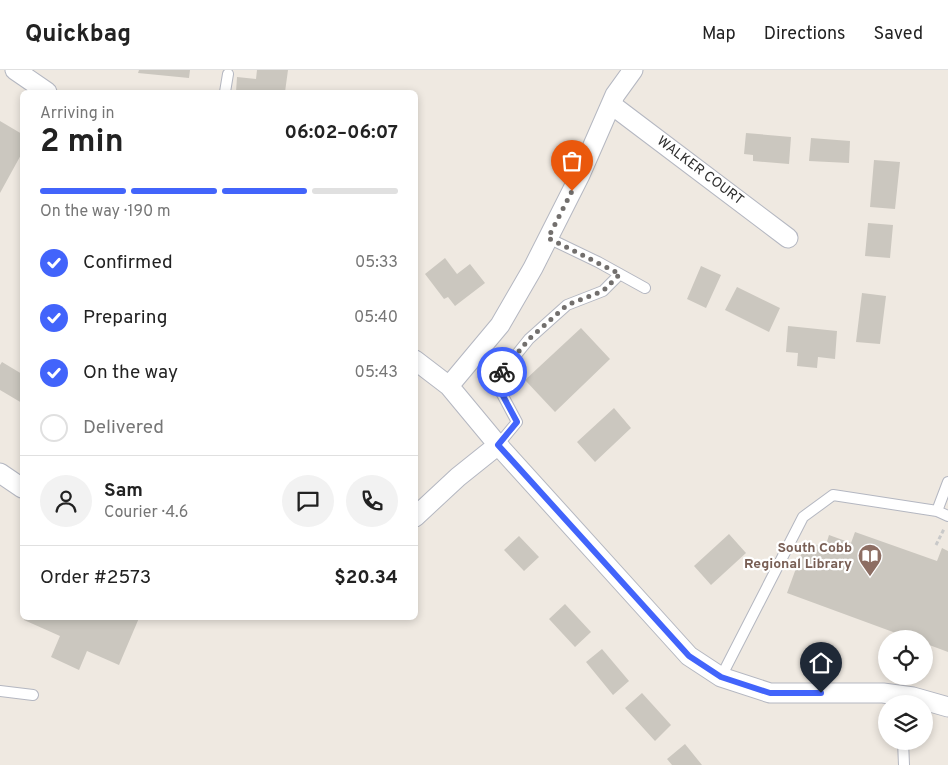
<!DOCTYPE html>
<html lang="en">
<head>
<meta charset="utf-8">
<style>
  :root { --surface:#fff; --page:#f2f2f2; --text:#222; --muted:#767676; --line:#e0e0e0; --accent:#4264fb }
  body { margin:0; font-family:Overpass,sans-serif; background:var(--page); color:var(--text); height:100vh; display:flex; flex-direction:column; font-size:19px; white-space:nowrap }
  * { box-sizing:border-box; margin:0 }
  p { font-size:16px; color:var(--muted) }
  .icon { flex:none; width:28px; height:28px; fill:none; stroke:currentColor; stroke-width:2; stroke-linecap:round; stroke-linejoin:round }
  .map { position:relative; flex:1; overflow:hidden }
  .panel { position:absolute; left:20px; top:20px; width:398px; height:530px; display:flex; flex-direction:column; background:var(--surface); border-radius:8px; box-shadow:0 2px 8px #0003 }
  .panel>* { flex:none }
  .buttons { position:absolute; left:878px; top:560px; display:grid; gap:10px }
  .buttons a { display:grid; place-items:center; width:55px; height:55px; border-radius:50%; background:var(--surface); box-shadow:0 2px 8px #0003; font-size:25px }
  .pin { position:absolute; display:grid; place-items:center; width:42px; height:42px; color:#fff; margin:-51px -21px; border-radius:50% 50% 50% 0; rotate:-45deg; box-shadow:0 0 5px #0007 }
  .pin .icon { rotate:45deg }
  .courier { position:absolute; display:grid; place-items:center; width:50px; height:50px; margin:-25px; border:4px solid #4264fb; border-radius:50%; background:#fff; color:#222; box-shadow:0 1px 6px #0007 }
  .head em { font-style:normal; font-weight:700 }
  .head div { display:flex; flex-direction:column-reverse }
  .head { display:flex; align-items:center; justify-content:space-between; height:85px; padding:0 20px }
  h1 { font-size:32px; font-weight:700; line-height:38px }
  .bar { display:grid; grid-template-columns:repeat(4,1fr); gap:8px 5px; align-content:center; height:60px; padding:0 20px }
  .bar i { height:6px; border-radius:4px; background:var(--line) }
  .bar .selected { background:var(--accent) }
  .bar p { grid-column:span 4 }
  .line { display:flex; align-items:center; gap:12px; padding:0 20px; border-top:1px solid var(--line) }
  .line div { flex:1 }
  .round { display:grid; place-items:center; flex:none; width:52px; height:52px; border-radius:26px; background:var(--page) }
  ol { padding:0 20px; list-style:none }
  li { display:flex; align-items:center; gap:15px; height:55px }
  li p { margin-inline-start:auto }
  li .icon { padding:5px; border-radius:50%; background:var(--accent); color:#fff; stroke-width:4 }
  li:last-child { color:var(--muted) }
  li i { width:28px; height:28px; border:2px solid var(--line); border-radius:50% }
  header { display:flex; align-items:center; gap:30px; box-sizing:border-box; height:70px; padding:0 25px; background:var(--surface); border-bottom:1px solid var(--line) }
  header strong { font-size:24px }
  nav { display:flex; gap:28px; margin-inline-start:auto; font-size:18px }
  .map>svg:first-child { display:block }
  .building { fill:#cbc7bf }
  .lines { fill:none; stroke-linecap:round; stroke-linejoin:round }
  .service-casing { stroke:#b4b7c1; stroke-width:12 }
  .minor-casing { stroke:#b4b7c1; stroke-width:21 }
  .path { stroke:#c9c9c9; stroke-width:3; stroke-dasharray:4 2.5; stroke-linecap:butt }
  .service { stroke:#fff; stroke-width:10 }
  .minor { stroke:#fff; stroke-width:19 }
  .done { stroke:#726f6d; stroke-width:5; stroke-dasharray:0 9 }
  .route { stroke:#4264fb; stroke-width:6 }
  .labels { text-anchor:middle; dominant-baseline:central; stroke-width:4.5; stroke-linejoin:round; paint-order:stroke }
  .street-label { font-size:14px; fill:#2e2e2e; stroke:#fff }
  .education-label { font-size:14px; font-weight:bold; fill:#785e54; stroke:#fff; text-anchor:end }
</style>
</head>
<body>
<header>
<strong>Quickbag</strong>
<nav><a>Map</a><a>Directions</a><a>Saved</a></nav>
</header>
<div class="map">
<svg width="948" height="695" viewBox="0 0 948 695">
  <rect width="100%" height="100%" fill="#efe9e1"/>
  <path class="building" d="M139 0H190L189 8 138 3Z
    M257 0H288L285 22H236L237 7 256 9Z
    M0 51 22 64V83L0 123Z
    M746 63 791 67 789 94 753 91V85L744 84Z
    M811 68 850 71 849 93 809 91Z
    M874 90 900 92 895 139 870 137Z
    M868 153 893 155 890 188 865 186Z
    M445 188 457 204 470 194 485 213 455 236 448 227 444 229 425 204Z
    M701 196 721 205 706 238 687 229Z
    M737 217 780 238 769 262 725 240Z
    M862 223 886 226 880 274 856 272Z
    M788 256 837 261 835 289 818 287 817 298 797 296 798 283 786 282Z
    M581 258 610 289 555 342 525 310Z
    M2 292 22 304V333L0 320V295Z
    M614 338 631 358 595 392 577 372Z
    M855 462 937 491 942 478 948 481V582L924 573V569H912L787 523 806 471 825 478 829 465 851 473Z
    M729 464 746 483 711 515 694 496Z
    M519 466 539 487 524 501 504 480Z
    M565 534 591 562 575 577 549 549Z
    M25 548H139L119 595 87 581 79 600 51 587 60 566 24 550Z
    M602 579 629 611 613 625 586 592Z
    M642 623 671 655 655 671 625 638Z
    M685 674 702 695H672L667 689Z"/>
  <g class="lines">
    <defs>
      <path id="service" d="M225 22 228 4
        M548 168 598 192 645 218
        M498 375 517 352 495 311 529 269 567 235 603 221 620 204
        M948 412 937 441 948 446
        M721 607 803 447 833 425 937 441
        M0 621 33 625
        M903 671 904 695"/>
      <path id="minor" d="M15 0 47 22
        M612 35 788 168
        M415 290 449 316 498 375 689 586 721 607 770 623H883L913 627 948 637
        M449 316 500 255 533 198 580 105 615 25 633 0
        M0 403 22 418
        M415 447 458 407 498 375"/>
    </defs>
    <use href="#service" class="service-casing"/>
    <use href="#minor" class="minor-casing"/>
    <path class="path" d="M936 475 944 459"/>
    <use href="#service" class="service"/>
    <use href="#minor" class="minor"/>
  </g>
  <g class="lines">
    <path class="done" d="M502 302 529 269 567 235 603 221 620 204 548 168 572 121"/>
    <path class="route" d="M502 302 495 311 517 352 498 375 689 586 721 607 770 623H821"/>
  </g>
  <defs>
    <symbol id="library-pin" viewBox="-11 -11 22 30"><path d="M0 17L-7.5 6A9.5 9.5 0 1 1 7.5 6Z" fill="#8d6e63" stroke="#fff"/><path d="M-6-4Q-3-5.5-.7-3.5V5Q-3 3-6 4ZM6-4Q3-5.5 .7-3.5V5Q3 3 6 4Z" fill="#fff"/></symbol>
  </defs>
  <g fill-rule="evenodd">
    <use href="#library-pin" x="856" y="472" width="28" height="38"/>
  </g>
  <g class="labels">
    <g class="street-label">
      <text transform="translate(700 101) rotate(37)">WALKER COURT</text>
    </g>
    <g class="education-label">
      <text x="852" y="478">South Cobb<tspan x="852" dy="16">Regional Library</tspan></text>
    </g>
  </g>
</svg>
<div class="buttons">
<a><svg class="icon" aria-label="locate" viewBox="0 0 24 24"><circle cx="12" cy="12" r="6"/><path d="M12 2v4M12 18v4M2 12h4M18 12h4"/></svg></a>
<a><svg class="icon" aria-label="layers" viewBox="0 0 24 24"><path d="M12 4l9 5-9 5-9-5zM3 14l9 5 9-5"/></svg></a>
</div>
<div class="pin" style="left:572px;top:121px;background:#ea580c"><svg class="icon" aria-label="bag" viewBox="0 0 24 24"><path d="M5 8h14l-1 12H6zM9 8a3 3 0 0 1 6 0"/></svg></div>
<div class="pin" style="left:821px;top:623px;background:#1f2937"><svg class="icon" aria-label="home" viewBox="0 0 24 24"><path d="M3 11l9-7 9 7M6 9v11h12V9"/></svg></div>
<div class="courier" style="left:502px;top:302px"><svg class="icon" aria-label="bike" viewBox="0 0 24 24"><circle cx="6" cy="16" r="4"/><circle cx="18" cy="16" r="4"/><path d="M6 16l4-8h5l3 8M10 8l3 8H6M13 5h3"/></svg></div>
<section class="panel">
<div class="head"><div><h1>2 min</h1><p>Arriving in</p></div><em>06:02–06:07</em></div>
<div class="bar"><i class="selected"></i><i class="selected"></i><i class="selected"></i><i></i><p>On the way · 190 m</p></div>
<ol>
<li><svg class="icon" aria-label="check" viewBox="0 0 24 24"><path d="M5 12l5 5 9-10"/></svg>Confirmed<p>05:33</p></li>
<li><svg class="icon" aria-label="check" viewBox="0 0 24 24"><path d="M5 12l5 5 9-10"/></svg>Preparing<p>05:40</p></li>
<li><svg class="icon" aria-label="check" viewBox="0 0 24 24"><path d="M5 12l5 5 9-10"/></svg>On the way<p>05:43</p></li>
<li><i></i>Delivered</li>
</ol>
<div class="line" style="height:90px"><a class="round"><svg class="icon" aria-label="person" viewBox="0 0 24 24"><circle cx="12" cy="8" r="4"/><path d="M4 21q1-7 8-7t8 7"/></svg></a><div><b>Sam</b><p>Courier · 4.6</p></div><a class="round"><svg class="icon" aria-label="chat" viewBox="0 0 24 24"><path d="M4 5h16v11H9l-5 4z"/></svg></a><a class="round"><svg class="icon" aria-label="phone" viewBox="0 0 24 24"><path d="M5 4h4l2 5-3 2q2 4 5 5l2-3 5 2v4C11 20 4 13 5 4z"/></svg></a></div>
<div class="line" style="height:65px"><div>Order #2573</div><b>$20.34</b></div>
</section>
</div>
</body>
</html>
